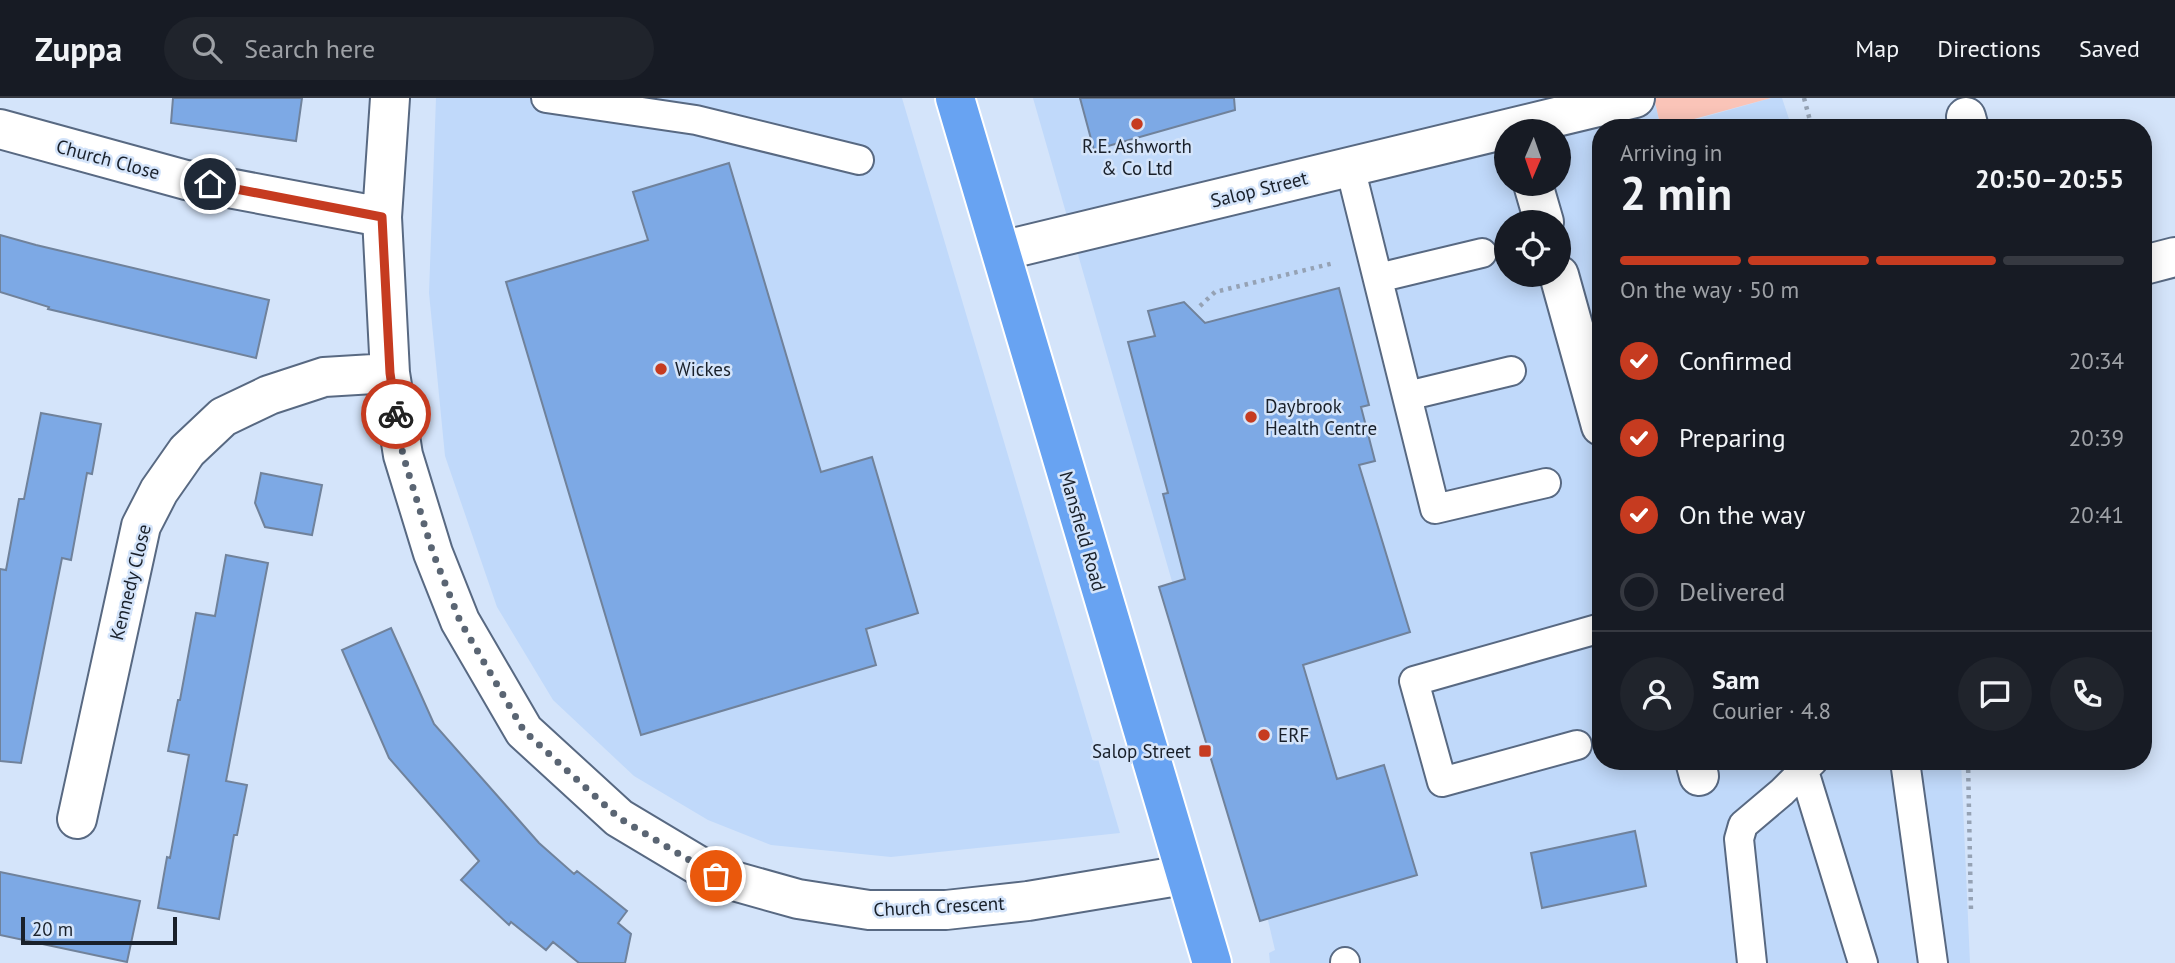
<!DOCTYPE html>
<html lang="en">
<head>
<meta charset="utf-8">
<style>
  :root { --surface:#171b24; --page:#20242c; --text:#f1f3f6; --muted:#9ea1a6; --line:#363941; --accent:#c63b20 }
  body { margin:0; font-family:"PT Sans",sans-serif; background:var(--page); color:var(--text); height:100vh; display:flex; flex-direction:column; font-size:26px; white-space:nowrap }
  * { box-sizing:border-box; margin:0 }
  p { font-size:23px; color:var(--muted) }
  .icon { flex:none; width:38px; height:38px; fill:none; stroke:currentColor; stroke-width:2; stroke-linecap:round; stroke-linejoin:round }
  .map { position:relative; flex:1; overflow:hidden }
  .sheet { position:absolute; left:1592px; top:21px; width:560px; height:651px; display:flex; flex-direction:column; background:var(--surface); border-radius:28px; box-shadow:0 4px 18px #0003 }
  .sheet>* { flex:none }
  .needle { width:46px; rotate:182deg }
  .controls { position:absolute; left:1494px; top:21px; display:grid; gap:14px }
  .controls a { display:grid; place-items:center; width:77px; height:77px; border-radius:50%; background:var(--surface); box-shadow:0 4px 18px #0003; font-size:35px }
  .scale { position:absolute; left:21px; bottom:18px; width:156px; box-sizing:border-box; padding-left:7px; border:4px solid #19202a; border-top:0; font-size:19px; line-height:24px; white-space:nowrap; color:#19202a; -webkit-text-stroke:5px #d4e4fa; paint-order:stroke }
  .pin { position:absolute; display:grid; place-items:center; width:60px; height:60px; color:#fff; margin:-30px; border:4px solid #fff; border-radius:50%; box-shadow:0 2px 7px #0007 }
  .courier { position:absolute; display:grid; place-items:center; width:70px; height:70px; margin:-35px; border:5px solid #c63b20; border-radius:50%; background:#fff; color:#222; box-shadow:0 2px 9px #0007 }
  .overview em { font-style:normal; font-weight:600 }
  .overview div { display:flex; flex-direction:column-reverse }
  .overview { display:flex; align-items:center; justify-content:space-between; height:119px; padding:0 28px }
  h1 { font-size:46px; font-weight:600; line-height:52px }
  .bar { display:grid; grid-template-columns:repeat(4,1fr); gap:10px 7px; align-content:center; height:84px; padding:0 28px }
  .bar i { height:9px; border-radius:5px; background:var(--line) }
  .bar .selected { background:var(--accent) }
  .bar p { grid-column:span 4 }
  .line { display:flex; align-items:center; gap:18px; padding:0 28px; border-top:2px solid var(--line) }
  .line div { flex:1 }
  .round { display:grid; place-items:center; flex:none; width:74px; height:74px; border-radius:37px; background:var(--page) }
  ol { padding:0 28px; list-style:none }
  li { display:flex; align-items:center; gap:21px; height:77px }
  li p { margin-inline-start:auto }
  li .icon { padding:7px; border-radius:50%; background:var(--accent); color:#fff; stroke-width:4 }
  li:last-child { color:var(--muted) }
  li i { width:38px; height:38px; border:4px solid var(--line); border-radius:50% }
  header { display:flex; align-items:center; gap:42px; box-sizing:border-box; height:98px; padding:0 35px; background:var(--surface); border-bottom:2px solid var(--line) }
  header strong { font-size:33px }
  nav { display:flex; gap:38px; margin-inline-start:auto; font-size:24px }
  .search { width:490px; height:63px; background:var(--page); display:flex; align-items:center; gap:18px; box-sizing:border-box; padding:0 24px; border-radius:38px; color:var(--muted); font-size:26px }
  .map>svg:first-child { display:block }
  .built { fill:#c0d9fa; fill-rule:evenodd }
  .green { fill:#fac4b8 }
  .building { fill:#7da9e5; stroke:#70829b; stroke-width:2 }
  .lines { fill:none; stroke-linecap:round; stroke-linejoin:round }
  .lane-casing { stroke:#586982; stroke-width:32 }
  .street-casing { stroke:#586982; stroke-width:42 }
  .highway-casing { stroke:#fff; stroke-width:42 }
  .path { stroke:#95a2b4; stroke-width:4.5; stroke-dasharray:3.5 5; stroke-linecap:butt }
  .lane { stroke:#fff; stroke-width:28 }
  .street { stroke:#fff; stroke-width:38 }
  .highway { stroke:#68a3f2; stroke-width:38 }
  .done { stroke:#5a6573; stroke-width:7; stroke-dasharray:0 12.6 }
  .route { stroke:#c63b20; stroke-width:9 }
  .poi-dot { fill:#c63b20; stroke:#d4e4fa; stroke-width:2.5 }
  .labels { text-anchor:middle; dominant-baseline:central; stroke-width:5; stroke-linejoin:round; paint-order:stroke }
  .poi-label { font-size:19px; fill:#19202a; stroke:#d4e4fa; text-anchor:start }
  .street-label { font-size:19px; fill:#19202a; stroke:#d4e4fa }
</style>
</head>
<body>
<header>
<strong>Zuppa</strong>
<div class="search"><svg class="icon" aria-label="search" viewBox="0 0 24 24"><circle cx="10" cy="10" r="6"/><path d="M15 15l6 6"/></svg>Search here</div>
<nav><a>Map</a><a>Directions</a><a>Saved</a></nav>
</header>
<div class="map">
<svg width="2175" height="865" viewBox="0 0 2175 865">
  <rect width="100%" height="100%" fill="#d4e4fa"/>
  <path class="built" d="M436 0H902L1120 735 891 759 771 747 708 722 634 678 553 602 497 509 445 358 429 195Z
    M1033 0H1654L1661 30H1601V663H1961L1970 865H1270L1269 855 1275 852 1261 793ZM1507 33H1559V86H1507ZM1507 124H1559V177H1507Z
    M1771 0H1782L1792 30H1666Z"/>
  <path class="green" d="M1654 0H1771L1661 30Z"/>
  <path class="building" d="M173 0H302L296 43 171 25Z
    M1080 0H1234L1235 12 1094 52Z
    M729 65 821 374 872 359 918 515 866 531 876 567 641 637 506 184 648 142 633 94Z
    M0 137 36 147 269 202 256 260 48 211 49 209 0 194Z
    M1339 190 1369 307 1361 309 1375 363 1359 367 1410 534 1303 567 1337 681 1384 667 1417 777 1260 823 1159 489 1185 481 1163 396 1168 395 1128 244 1155 238 1148 213 1184 204 1205 225Z
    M41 315 101 326 92 376 87 375 71 462 62 460 21 665 0 663V471L6 472 19 401H24Z
    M261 375 322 387 312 437 265 429 255 405Z
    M226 457 268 465 226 683 247 687 237 737H234L219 821 158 810 167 759 170 760 189 657 168 653 178 602H180L196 515 215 518Z
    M391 530 434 626 539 745 574 776 577 773 627 813 618 825 631 836 625 865H579L553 844 546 852 511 824 509 827 461 782 479 763 389 660 342 552Z
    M1635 733 1646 788 1542 810 1531 755Z
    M0 774 140 803 127 864 0 837Z"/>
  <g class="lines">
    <defs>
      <path id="lane" d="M546 0 696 22 859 62
        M1350 69 1435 411 1546 385
        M1378 180 1482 155
        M1407 298 1511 273
        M1577 647 1442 684 1414 583 1601 530
        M1905 663 1933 865
        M1804 673 1863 865
        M1345 864V865
        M1752 865 1739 741 1743 727 1782 694 1813 663"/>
      <path id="street" d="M390 0 382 119 390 275 403 357 433 455 460 523 524 633 619 720 716 778 798 801 869 812H946L1028 803 1184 777
        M1966 19 1969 30
        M0 31 186 82 382 119
        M1533 86 1544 124
        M1001 153 1635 0
        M2144 167 2175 159
        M1559 177 1601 328
        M1695 663 1699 678
        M77 721 141 428 159 393 187 353 223 319 269 297 324 279 390 275"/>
      <path id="highway" d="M955 0 1212 865"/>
    </defs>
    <use href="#lane" class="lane-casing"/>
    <use href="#street" class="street-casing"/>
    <use href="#highway" class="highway-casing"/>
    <path class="path" d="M1804 0 1812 30
      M1200 208 1215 194 1334 165
      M1968 663 1971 813"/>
    <use href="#lane" class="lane"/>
    <use href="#street" class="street"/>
    <use href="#highway" class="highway"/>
  </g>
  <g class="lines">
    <path class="done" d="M396 316 403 357 433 455 460 523 524 633 619 720 716 778"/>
    <path class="route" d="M210 86 382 119 390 275 396 316"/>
  </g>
  <g class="poi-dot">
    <circle cx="1137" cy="26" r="7"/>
    <circle cx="661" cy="271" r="7"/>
    <circle cx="1251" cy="319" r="7"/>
    <circle cx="1264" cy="637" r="7"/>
    <rect x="1198" y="646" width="14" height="14" rx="3.5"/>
  </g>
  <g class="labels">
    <g class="poi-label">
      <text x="1137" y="48" text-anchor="middle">R.E. Ashworth<tspan x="1137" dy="22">&amp; Co Ltd</tspan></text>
      <text x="675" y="271">Wickes</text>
      <text x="1265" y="308">Daybrook<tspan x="1265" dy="22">Health Centre</tspan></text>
      <text x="1278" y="637">ERF</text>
      <text x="1191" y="653" text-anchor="end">Salop Street</text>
    </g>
    <g class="street-label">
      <text transform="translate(108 61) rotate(15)">Church Close</text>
      <text transform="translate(1259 91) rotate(-14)">Salop Street</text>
      <text transform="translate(1083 433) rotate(74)">Mansfield Road</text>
      <text transform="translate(130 484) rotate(-76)">Kennedy Close</text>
      <text transform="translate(939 808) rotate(-3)">Church Crescent</text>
    </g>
  </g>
</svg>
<div class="controls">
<a><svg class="needle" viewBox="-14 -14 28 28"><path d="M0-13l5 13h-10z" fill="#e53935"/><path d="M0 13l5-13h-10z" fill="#9ea1a6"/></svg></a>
<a><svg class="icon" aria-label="locate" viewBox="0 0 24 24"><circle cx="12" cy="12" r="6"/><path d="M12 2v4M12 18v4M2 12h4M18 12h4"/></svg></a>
</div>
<div class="scale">20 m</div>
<div class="pin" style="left:716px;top:778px;background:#ea580c"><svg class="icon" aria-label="bag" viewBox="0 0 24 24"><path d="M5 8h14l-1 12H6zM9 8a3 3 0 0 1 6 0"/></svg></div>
<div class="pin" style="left:210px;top:86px;background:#1f2937"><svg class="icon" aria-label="home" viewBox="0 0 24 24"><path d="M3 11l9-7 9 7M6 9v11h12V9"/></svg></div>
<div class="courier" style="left:396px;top:316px"><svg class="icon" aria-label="bike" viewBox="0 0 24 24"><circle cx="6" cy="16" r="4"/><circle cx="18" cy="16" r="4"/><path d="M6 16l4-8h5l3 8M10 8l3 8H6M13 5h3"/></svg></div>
<section class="sheet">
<div class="overview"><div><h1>2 min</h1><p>Arriving in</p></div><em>20:50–20:55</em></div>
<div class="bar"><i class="selected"></i><i class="selected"></i><i class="selected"></i><i></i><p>On the way · 50 m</p></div>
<ol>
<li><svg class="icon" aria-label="check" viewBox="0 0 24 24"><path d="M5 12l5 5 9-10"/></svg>Confirmed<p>20:34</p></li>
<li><svg class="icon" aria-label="check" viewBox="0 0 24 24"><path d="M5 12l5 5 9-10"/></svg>Preparing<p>20:39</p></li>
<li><svg class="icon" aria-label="check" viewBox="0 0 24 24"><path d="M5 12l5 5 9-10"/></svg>On the way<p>20:41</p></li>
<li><i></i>Delivered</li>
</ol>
<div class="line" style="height:126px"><a class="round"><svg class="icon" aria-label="person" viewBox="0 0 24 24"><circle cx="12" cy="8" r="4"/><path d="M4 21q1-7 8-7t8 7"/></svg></a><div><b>Sam</b><p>Courier · 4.8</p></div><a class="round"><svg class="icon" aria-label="chat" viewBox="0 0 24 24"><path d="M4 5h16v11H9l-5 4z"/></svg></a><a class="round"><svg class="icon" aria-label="phone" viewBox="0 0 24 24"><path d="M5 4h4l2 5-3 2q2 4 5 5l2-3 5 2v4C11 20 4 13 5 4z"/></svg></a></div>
</section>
</div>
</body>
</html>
